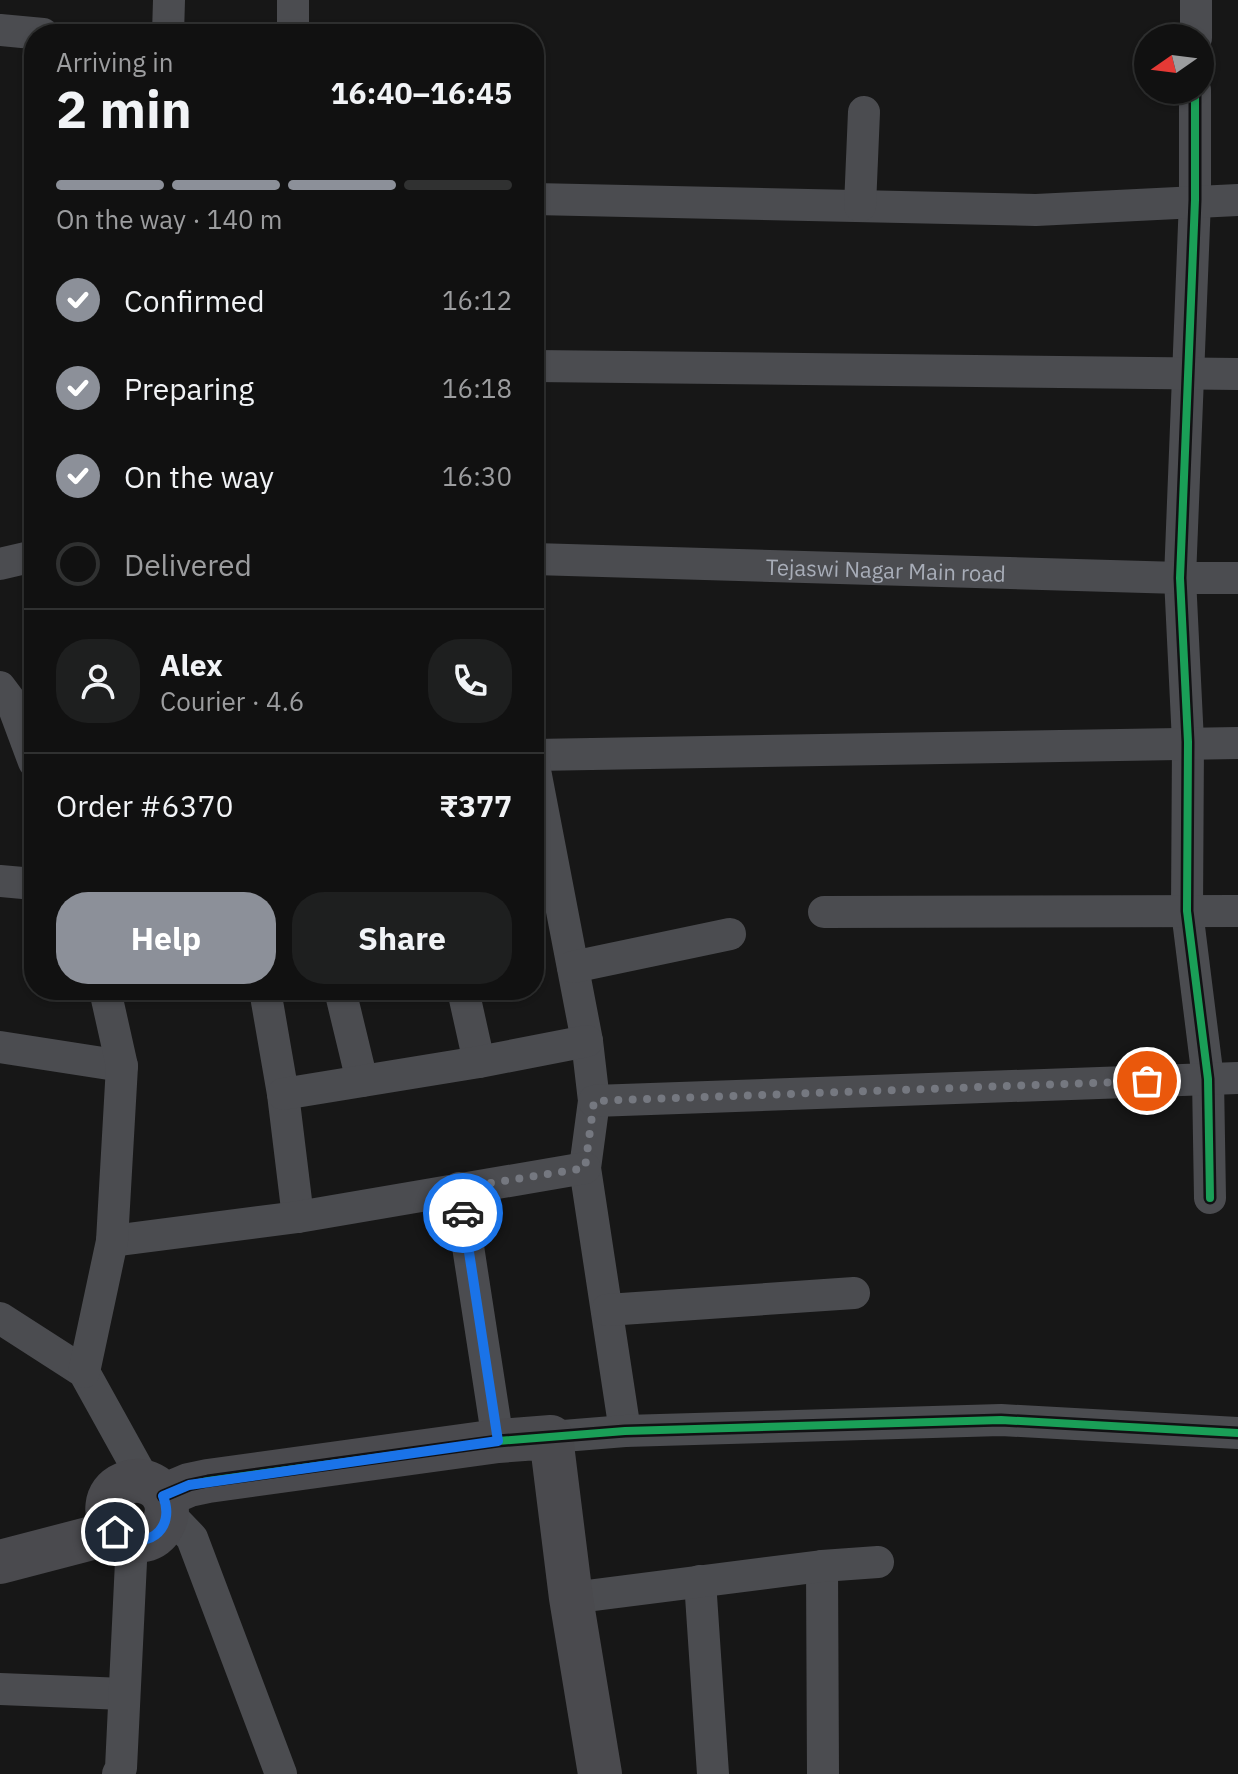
<!DOCTYPE html>
<html lang="en">
<head>
<meta charset="utf-8">
<style>
  :root { --surface:#111; --page:#1e1f1f; --text:#f1f3f6; --muted:#9c9d9f; --line:#303131; --accent:#8c9099 }
  body { margin:0; font-family:"IBM Plex Sans",sans-serif; background:var(--page); color:var(--text); height:100vh; display:flex; flex-direction:column; font-size:30px; white-space:nowrap }
  * { box-sizing:border-box; margin:0 }
  p { font-size:26px; color:var(--muted) }
  .icon { flex:none; width:44px; height:44px; fill:none; stroke:currentColor; stroke-width:2; stroke-linecap:round; stroke-linejoin:round }
  .map { position:relative; flex:1; overflow:hidden }
  .drawer { position:absolute; left:24px; top:24px; width:520px; height:976px; display:flex; flex-direction:column; background:var(--surface); border-radius:32px; box-shadow:0 2px 6px #0004,0 0 0 2px var(--line) }
  .drawer>* { flex:none }
  .needle { width:52px; rotate:256deg }
  .tools { position:absolute; left:1134px; top:24px; display:grid; gap:16px }
  .tools a { display:grid; place-items:center; width:80px; height:80px; border-radius:50%; background:var(--surface); box-shadow:0 2px 6px #0004,0 0 0 2px var(--line); font-size:40px }
  .pin { position:absolute; display:grid; place-items:center; width:68px; height:68px; color:#fff; margin:-34px; border:4px solid #fff; border-radius:50%; box-shadow:0 2px 8px #0007 }
  .courier { position:absolute; display:grid; place-items:center; width:80px; height:80px; margin:-40px; border:6px solid #1a73e8; border-radius:50%; background:#fff; color:#222; box-shadow:0 2px 10px #0007 }
  .headline em { font-style:normal; font-weight:700 }
  .headline div { display:flex; flex-direction:column-reverse }
  .headline { display:flex; align-items:center; justify-content:space-between; height:136px; padding:0 32px }
  h1 { font-size:52px; font-weight:700; line-height:60px }
  .bar { display:grid; grid-template-columns:repeat(4,1fr); gap:12px 8px; align-content:center; height:96px; padding:0 32px }
  .bar i { height:10px; border-radius:6px; background:var(--line) }
  .bar .current { background:var(--accent) }
  .bar p { grid-column:span 4 }
  .line { display:flex; align-items:center; gap:20px; padding:0 32px; border-top:2px solid var(--line) }
  .line div { flex:1 }
  .round { display:grid; place-items:center; flex:none; width:84px; height:84px; border-radius:32px; background:var(--page) }
  ol { padding:0 32px; list-style:none }
  li { display:flex; align-items:center; gap:24px; height:88px }
  li p { margin-inline-start:auto }
  li .icon { padding:8px; border-radius:50%; background:var(--accent); color:#fff; stroke-width:4 }
  li:last-child { color:var(--muted) }
  li i { width:44px; height:44px; border:4px solid var(--line); border-radius:50% }
  .button { display:flex; gap:16px; margin-top:auto; padding:16px 32px }
  .button a { flex:1; height:92px; border-radius:32px; background:var(--accent); color:#fff; font-size:32px; font-weight:700; line-height:92px; text-align:center }
  .button a+a { background:var(--page); color:var(--text) }
  .map>svg:first-child { display:block }
  .lines { fill:none; stroke-linecap:round; stroke-linejoin:round }
  .street { stroke:#4b4c50; stroke-width:32 }
  .secondary { stroke:#4a4a4e; stroke-width:44 }
  .cycleway-casing { stroke:#111113; stroke-width:13 }
  .cycleway { stroke:#1a9f57; stroke-width:8 }
  .done { stroke:#757880; stroke-width:8; stroke-dasharray:0 14.4 }
  .route { stroke:#1a73e8; stroke-width:10 }
  .labels { text-anchor:middle; dominant-baseline:central; stroke-width:8; stroke-linejoin:round; paint-order:stroke }
  .street-label { font-size:22px; fill:#a8adb8; stroke:#111113 }
</style>
</head>
<body>
<div class="map">
<svg width="1238" height="1774" viewBox="0 0 1238 1774">
  <rect width="100%" height="100%" fill="#171717"/>
  <g class="lines">
    <g class="street">
      <path d="M0 30 43 34"/>
      <path d="M168 34 169 0"/>
      <path d="M293 34V0"/>
      <path d="M1196 38V0"/>
      <path d="M1195 90V200L1180 578 1188 742 1187 911 1208 1079 1210 1198"/>
      <path d="M534 199 1036 210 1238 200"/>
      <path d="M860 206 864 112"/>
      <path d="M535 366 1238 374"/>
      <path id="s1" d="M534 559 1180 578H1238"/>
      <path d="M0 564 34 556"/>
      <path d="M0 687 12 703 34 762"/>
      <path d="M534 755 1238 743"/>
      <path d="M534 765 587 1041 594 1101 585 1168 625 1431"/>
      <path d="M0 881 34 884"/>
      <path d="M824 912 1238 911"/>
      <path d="M573 967 730 934"/>
      <path d="M265 990 283 1094 298 1217"/>
      <path d="M340 990 362 1081"/>
      <path d="M463 990 479 1062"/>
      <path d="M0 1047 122 1066"/>
      <path d="M283 1094 479 1062 587 1041"/>
      <path d="M594 1101 1238 1078"/>
      <path d="M459 1188 498 1441"/>
      <path d="M112 1241 298 1217 585 1168"/>
      <path d="M607 1310 854 1293"/>
      <path d="M0 1318 84 1372 145 1482"/>
      <path d="M84 1372 112 1241 122 1066 105 990"/>
      <path d="M551 1437 625 1431 1001 1420 1238 1433"/>
      <path d="M167 1512 192 1538 281 1774"/>
      <path d="M822 1566 823 1774"/>
      <path d="M700 1581 713 1774"/>
      <path d="M571 1598 822 1566 878 1562"/>
      <path d="M0 1689 124 1694"/>
      <path d="M118 1774 121 1768 132 1541"/>
    </g>
    <path class="secondary" d="M163 1496 189 1485 208 1481 498 1441 551 1437 571 1598 600 1774
      M0 1562 115 1532C158 1564 188 1499 148 1483 140 1480 131 1480 124 1484 103 1493 104 1516 115 1532"/>
    <defs>
      <path id="cycleway" d="M1195 90V200L1180 578 1188 742 1187 911 1208 1079 1210 1198
        M163 1496 189 1485 208 1481 498 1441 625 1431 1001 1420 1238 1433"/>
    </defs>
    <use href="#cycleway" class="cycleway-casing"/>
    <use href="#cycleway" class="cycleway"/>
  </g>
  <g class="lines">
    <path class="done" d="M463 1213 459 1188 585 1168 594 1101 1147 1081"/>
    <path class="route" d="M115 1532C144 1553 177 1531 163 1496L189 1485 498 1441 463 1213"/>
  </g>
  <g class="labels">
    <g class="street-label">
      <text stroke="none"><textPath href="#s1" startOffset="352">Tejaswi Nagar Main road</textPath></text>
    </g>
  </g>
</svg>
<div class="tools">
<a><svg class="needle" viewBox="-14 -14 28 28"><path d="M0-13l5 13h-10z" fill="#e53935"/><path d="M0 13l5-13h-10z" fill="#9c9d9f"/></svg></a>
</div>
<div class="pin" style="left:1147px;top:1081px;background:#ea580c"><svg class="icon" aria-label="bag" viewBox="0 0 24 24"><path d="M5 8h14l-1 12H6zM9 8a3 3 0 0 1 6 0"/></svg></div>
<div class="pin" style="left:115px;top:1532px;background:#1f2937"><svg class="icon" aria-label="home" viewBox="0 0 24 24"><path d="M3 11l9-7 9 7M6 9v11h12V9"/></svg></div>
<div class="courier" style="left:463px;top:1213px"><svg class="icon" aria-label="car" viewBox="0 0 24 24"><path d="M5 17H2v-5l4-1 3-4h7l3 4 3 1v5h-3M9 17h6M6 11h13"/><circle cx="7" cy="17" r="2"/><circle cx="17" cy="17" r="2"/></svg></div>
<section class="drawer">
<div class="headline"><div><h1>2 min</h1><p>Arriving in</p></div><em>16:40–16:45</em></div>
<div class="bar"><i class="current"></i><i class="current"></i><i class="current"></i><i></i><p>On the way · 140 m</p></div>
<ol>
<li><svg class="icon" aria-label="check" viewBox="0 0 24 24"><path d="M5 12l5 5 9-10"/></svg>Confirmed<p>16:12</p></li>
<li><svg class="icon" aria-label="check" viewBox="0 0 24 24"><path d="M5 12l5 5 9-10"/></svg>Preparing<p>16:18</p></li>
<li><svg class="icon" aria-label="check" viewBox="0 0 24 24"><path d="M5 12l5 5 9-10"/></svg>On the way<p>16:30</p></li>
<li><i></i>Delivered</li>
</ol>
<div class="line" style="height:144px"><a class="round"><svg class="icon" aria-label="person" viewBox="0 0 24 24"><circle cx="12" cy="8" r="4"/><path d="M4 21q1-7 8-7t8 7"/></svg></a><div><b>Alex</b><p>Courier · 4.6</p></div><a class="round"><svg class="icon" aria-label="phone" viewBox="0 0 24 24"><path d="M5 4h4l2 5-3 2q2 4 5 5l2-3 5 2v4C11 20 4 13 5 4z"/></svg></a></div>
<div class="line" style="height:104px"><div>Order #6370</div><b>₹377</b></div>
<div class="button"><a>Help</a><a>Share</a></div>
</section>
</div>
</body>
</html>
